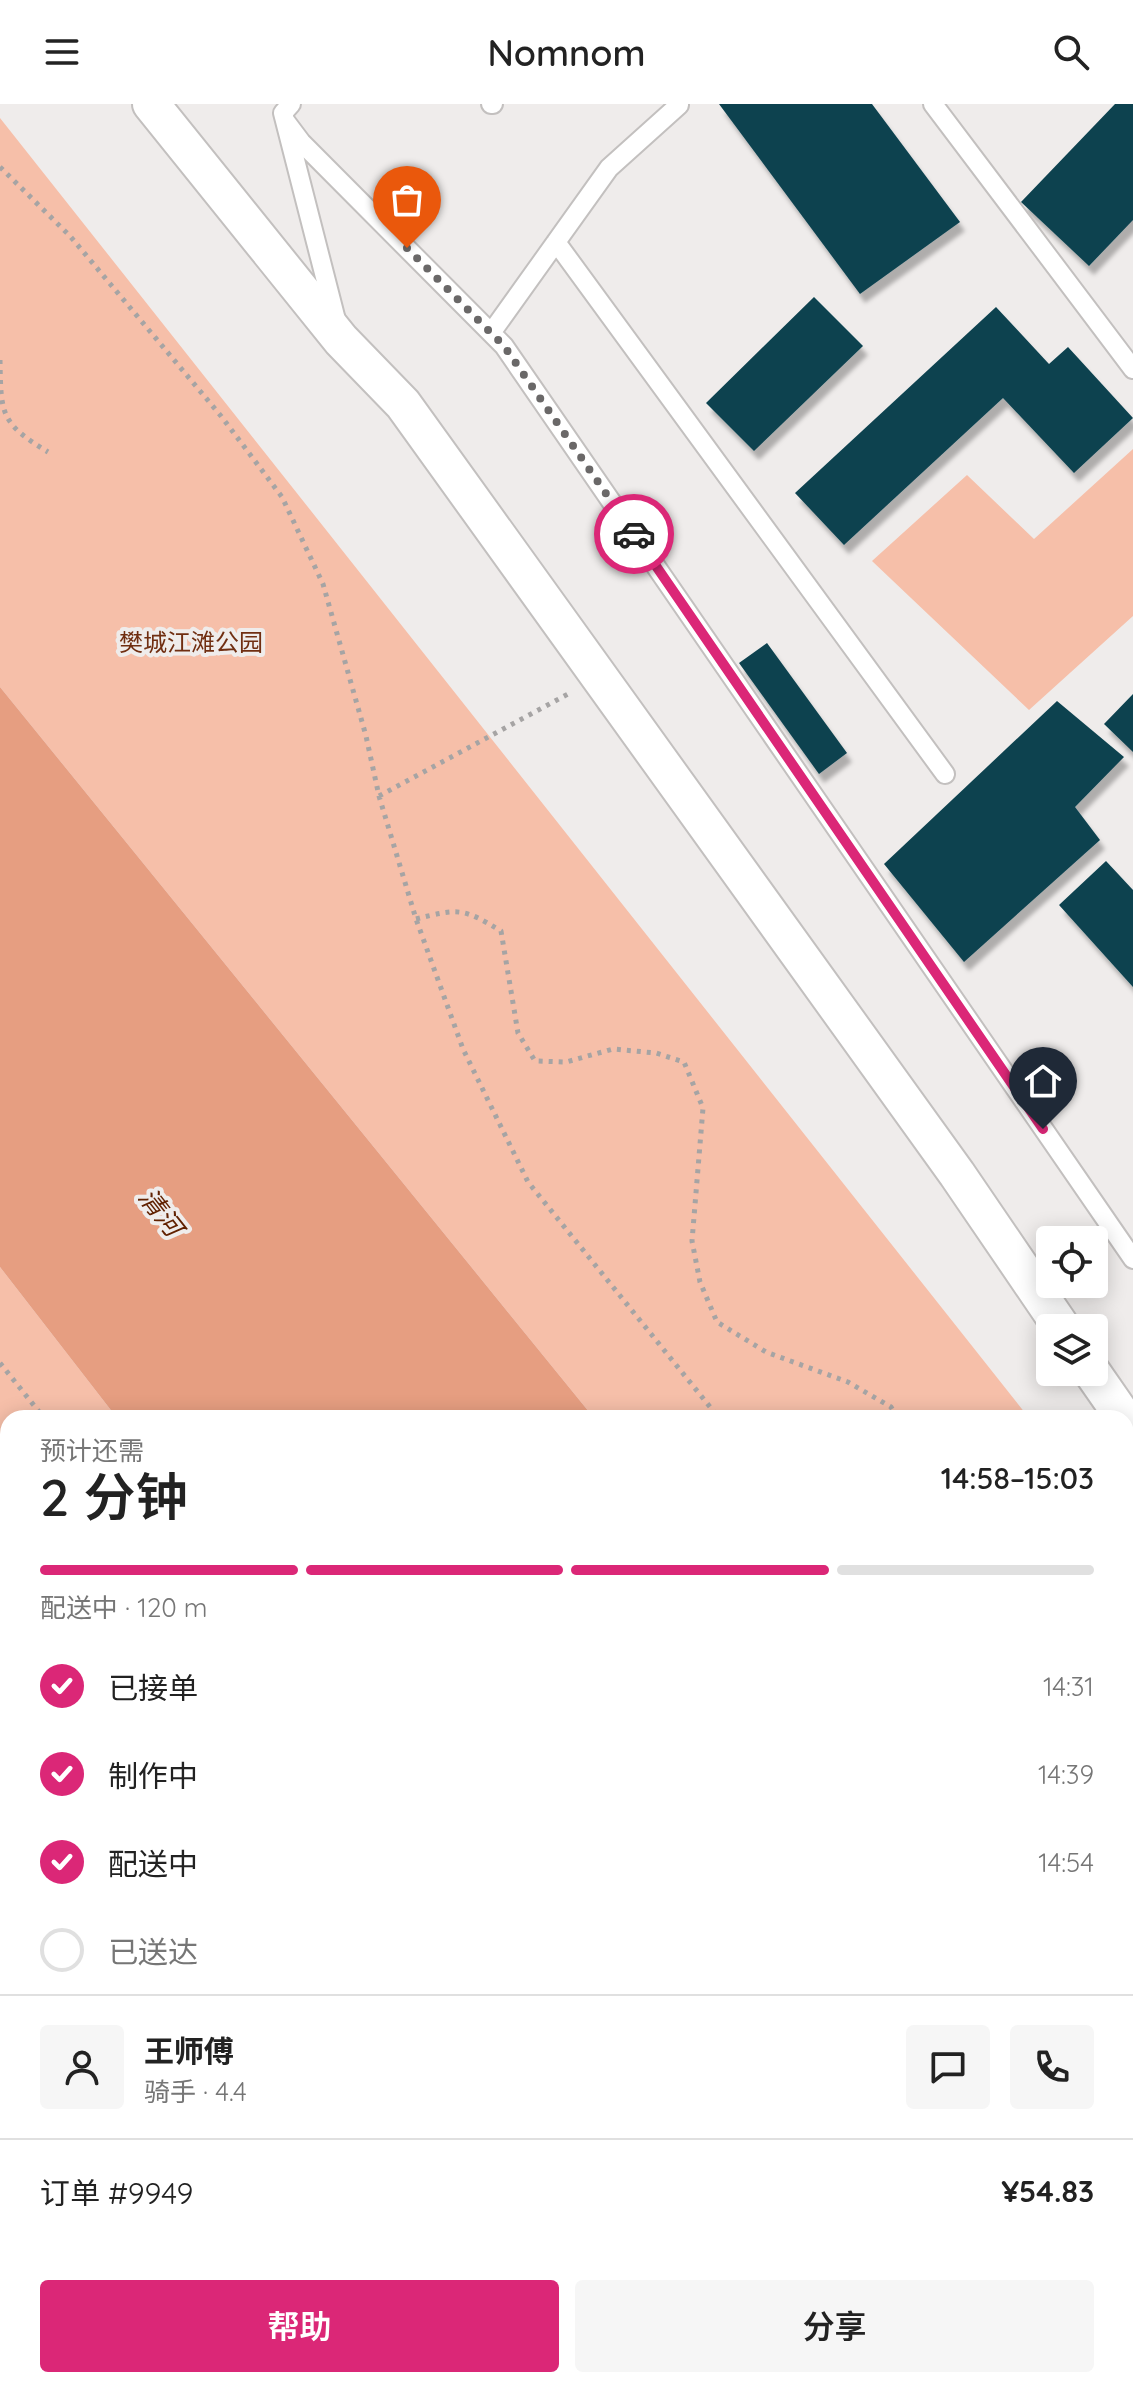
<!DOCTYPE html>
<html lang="zh">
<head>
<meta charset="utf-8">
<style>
  :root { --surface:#fff; --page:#f6f6f6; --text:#222; --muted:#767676; --line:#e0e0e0; --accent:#db2777 }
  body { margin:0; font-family:Quicksand,"Noto Sans SC",sans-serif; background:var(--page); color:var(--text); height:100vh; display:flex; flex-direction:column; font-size:30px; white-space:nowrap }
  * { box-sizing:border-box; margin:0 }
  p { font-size:26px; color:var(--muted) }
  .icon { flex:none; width:44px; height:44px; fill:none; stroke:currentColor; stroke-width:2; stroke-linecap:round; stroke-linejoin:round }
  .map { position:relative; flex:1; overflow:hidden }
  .drawer { position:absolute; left:0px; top:1306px; width:1134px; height:978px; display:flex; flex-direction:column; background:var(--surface); border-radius:24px 24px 0 0; box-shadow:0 4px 20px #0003 }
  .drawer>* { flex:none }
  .controls { position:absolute; left:1036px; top:1122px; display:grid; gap:16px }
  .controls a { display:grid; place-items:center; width:72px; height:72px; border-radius:8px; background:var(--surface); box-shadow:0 4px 20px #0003; font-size:40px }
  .pin { position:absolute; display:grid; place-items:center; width:68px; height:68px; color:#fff; margin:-82px -34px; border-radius:50% 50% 50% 0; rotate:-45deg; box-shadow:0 0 8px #0007 }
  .pin .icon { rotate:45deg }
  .courier { position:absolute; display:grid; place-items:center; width:80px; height:80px; margin:-40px; border:6px solid #db2777; border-radius:50%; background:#fff; color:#222; box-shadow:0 2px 10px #0007 }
  .overview em { font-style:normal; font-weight:600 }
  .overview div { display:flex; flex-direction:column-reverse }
  .overview { display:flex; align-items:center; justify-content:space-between; height:136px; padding:0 40px }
  h1 { font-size:52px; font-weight:600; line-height:60px }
  .bar { display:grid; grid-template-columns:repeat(4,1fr); gap:12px 8px; align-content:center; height:96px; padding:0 40px }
  .bar i { height:10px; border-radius:6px; background:var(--line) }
  .bar .current { background:var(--accent) }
  .bar p { grid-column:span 4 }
  .line { display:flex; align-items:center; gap:20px; padding:0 40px; border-top:2px solid var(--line) }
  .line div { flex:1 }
  .round { display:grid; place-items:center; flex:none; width:84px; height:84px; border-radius:8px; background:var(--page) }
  ol { padding:0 40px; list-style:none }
  li { display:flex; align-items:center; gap:24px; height:88px }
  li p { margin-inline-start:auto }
  li .icon { padding:8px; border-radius:50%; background:var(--accent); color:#fff; stroke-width:4 }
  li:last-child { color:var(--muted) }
  li i { width:44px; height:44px; border:4px solid var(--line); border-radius:50% }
  .action { display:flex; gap:16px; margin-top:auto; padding:16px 40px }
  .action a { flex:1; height:92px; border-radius:8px; background:var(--accent); color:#fff; font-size:32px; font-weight:600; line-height:92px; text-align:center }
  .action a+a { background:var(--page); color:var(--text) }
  header { display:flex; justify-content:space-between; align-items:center; height:104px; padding:0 40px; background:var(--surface); font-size:36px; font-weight:600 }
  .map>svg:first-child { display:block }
  .green { fill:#f6bfa9 }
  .water { fill:#e69e81 }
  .pier { fill:#efeceb }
  .building { fill:#0d4350; filter:url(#shadow) }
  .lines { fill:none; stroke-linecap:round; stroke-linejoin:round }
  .lane-casing { stroke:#c3c0bf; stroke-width:22 }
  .street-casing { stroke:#c3c0bf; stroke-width:40 }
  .secondary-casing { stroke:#c3c0bf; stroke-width:48 }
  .primary-casing { stroke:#c3c0bf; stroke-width:48 }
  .path { stroke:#a6a4a4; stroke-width:5; stroke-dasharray:4 6; stroke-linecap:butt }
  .lane { stroke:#fff; stroke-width:18 }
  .street { stroke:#fff; stroke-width:36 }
  .secondary { stroke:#fff; stroke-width:44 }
  .primary { stroke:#fff; stroke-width:44 }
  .done { stroke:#6a6868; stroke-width:8; stroke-dasharray:0 14.4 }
  .route { stroke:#db2777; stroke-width:10 }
  .labels { text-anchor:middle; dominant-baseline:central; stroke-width:8; stroke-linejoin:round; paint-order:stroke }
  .park-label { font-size:24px; fill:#702e11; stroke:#efeceb }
  .water-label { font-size:26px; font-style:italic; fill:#612101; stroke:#efeceb }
</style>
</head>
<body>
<header><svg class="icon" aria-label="menu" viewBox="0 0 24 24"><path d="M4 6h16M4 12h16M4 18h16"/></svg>Nomnom<svg class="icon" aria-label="search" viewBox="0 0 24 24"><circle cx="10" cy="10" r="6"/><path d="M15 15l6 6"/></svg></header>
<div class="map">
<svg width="1133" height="2283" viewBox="0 0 1133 2283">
  <defs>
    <filter id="shadow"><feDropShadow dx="5" dy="9" stdDeviation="2" flood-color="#0004"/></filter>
  </defs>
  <rect width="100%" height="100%" fill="#efeceb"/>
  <path class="green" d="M0 14 1029 1314H594L0 583Z
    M1133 345V512L1029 606 872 457 967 371 1034 435Z
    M0 1163 117 1314H8V2005L0 1994Z
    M1126 1430 1133 1438V1978L1126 1969Z
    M217 2276H932L937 2283H222Z"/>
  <path class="water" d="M0 583 594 1314H117L0 1163Z
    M1126 1969 1133 1978V2283H937L932 2276H1126Z"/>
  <path class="pier" d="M1126 1965 1133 1972V2204L1126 2210Z
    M928 2276H1048L1040 2283H932Z"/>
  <path class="building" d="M719 0H872L960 118 860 190Z
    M1115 0H1133V116L1089 162 1021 98Z
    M814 193 863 242 754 347 706 299Z
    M996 203 1049 260 1068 243 1133 314 1074 369 1003 294 844 441 795 389Z
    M767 539 847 649 819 670 739 559Z
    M1133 590V648L1104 620Z
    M1057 597 1124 653 1075 703 1100 736 964 858 884 760Z
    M1106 757 1133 786V883L1059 801Z"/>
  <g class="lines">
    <defs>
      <path id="lane" d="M291 0 283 9 336 216
        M491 0H493
        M933 0 1133 265
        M286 18 301 38 504 242 1133 1155
        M556 138 945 670
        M491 229 609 64 679 1"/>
      <path id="street" d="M151 0 341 236 403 300 957 1070 1062 1224
        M1092 1268 1124 1314"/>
      <path id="secondary" d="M0 1635 8 1643
        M0 2029 8 2040
        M172 2276 177 2283
        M696 2276 703 2283
        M562 2283 567 2276"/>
      <path id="primary" d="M1126 2016 1133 2010
        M1126 2108 1133 2102
        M814 2283 822 2276
        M920 2283 928 2276"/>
    </defs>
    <use href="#lane" class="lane-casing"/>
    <use href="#street" class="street-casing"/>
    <use href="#secondary" class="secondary-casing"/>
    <use href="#primary" class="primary-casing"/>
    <path class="path" d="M0 63 70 132 221 312 282 393 323 480 366 632 379 692 416 815 463 945 528 1078 719 1314
      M0 256C1 310 0 319 48 348
      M379 692 568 590
      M416 815C459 804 463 804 501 827L518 929 535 957 566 958 613 945 656 949 684 958 703 1004 692 1137 700 1178 717 1218 766 1248 848 1278 891 1303 897 1314
      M0 1259 44 1314
      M1126 1605 1133 1602
      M1126 1736 1133 1745"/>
    <use href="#lane" class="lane"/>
    <use href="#street" class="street"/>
    <use href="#secondary" class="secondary"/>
    <use href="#primary" class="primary"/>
  </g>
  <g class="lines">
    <path class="done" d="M407 144 504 242 634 430"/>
    <path class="route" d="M634 430 1043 1025"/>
  </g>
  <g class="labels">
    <g class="park-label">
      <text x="191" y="538">樊城江滩公园</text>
    </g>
    <g class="water-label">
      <text transform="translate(161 1108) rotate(52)">清河</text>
    </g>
  </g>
</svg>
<div class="controls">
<a><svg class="icon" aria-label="locate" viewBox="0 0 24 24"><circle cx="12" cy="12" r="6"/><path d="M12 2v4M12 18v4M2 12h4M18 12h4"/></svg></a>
<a><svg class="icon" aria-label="layers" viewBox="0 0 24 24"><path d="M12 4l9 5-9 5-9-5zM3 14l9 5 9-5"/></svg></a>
</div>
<div class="pin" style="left:407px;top:144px;background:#ea580c"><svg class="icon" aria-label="bag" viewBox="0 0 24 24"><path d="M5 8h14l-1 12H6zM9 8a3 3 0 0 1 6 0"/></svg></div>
<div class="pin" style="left:1043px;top:1025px;background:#1f2937"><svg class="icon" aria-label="home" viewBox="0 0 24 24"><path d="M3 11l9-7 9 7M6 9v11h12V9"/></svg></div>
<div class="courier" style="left:634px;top:430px"><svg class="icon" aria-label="car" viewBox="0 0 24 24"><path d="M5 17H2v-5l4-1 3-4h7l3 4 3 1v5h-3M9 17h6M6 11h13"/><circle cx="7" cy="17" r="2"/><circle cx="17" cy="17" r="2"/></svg></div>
<section class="drawer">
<div class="overview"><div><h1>2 分钟</h1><p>预计还需</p></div><em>14:58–15:03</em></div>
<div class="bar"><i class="current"></i><i class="current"></i><i class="current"></i><i></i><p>配送中 · 120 m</p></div>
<ol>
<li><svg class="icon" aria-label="check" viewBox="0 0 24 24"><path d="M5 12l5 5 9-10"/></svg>已接单<p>14:31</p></li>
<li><svg class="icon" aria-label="check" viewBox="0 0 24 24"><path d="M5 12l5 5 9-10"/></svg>制作中<p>14:39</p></li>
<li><svg class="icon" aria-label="check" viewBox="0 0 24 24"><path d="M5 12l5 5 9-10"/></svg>配送中<p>14:54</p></li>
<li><i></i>已送达</li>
</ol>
<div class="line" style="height:144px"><a class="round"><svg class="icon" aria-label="person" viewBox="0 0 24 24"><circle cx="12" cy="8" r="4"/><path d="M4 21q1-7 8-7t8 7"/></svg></a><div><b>王师傅</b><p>骑手 · 4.4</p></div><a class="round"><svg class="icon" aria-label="chat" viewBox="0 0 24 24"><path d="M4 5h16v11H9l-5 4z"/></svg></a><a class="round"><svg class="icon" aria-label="phone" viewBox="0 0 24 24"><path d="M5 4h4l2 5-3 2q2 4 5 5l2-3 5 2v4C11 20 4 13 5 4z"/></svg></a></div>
<div class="line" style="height:104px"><div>订单 #9949</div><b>¥54.83</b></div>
<div class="action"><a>帮助</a><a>分享</a></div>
</section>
</div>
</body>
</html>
